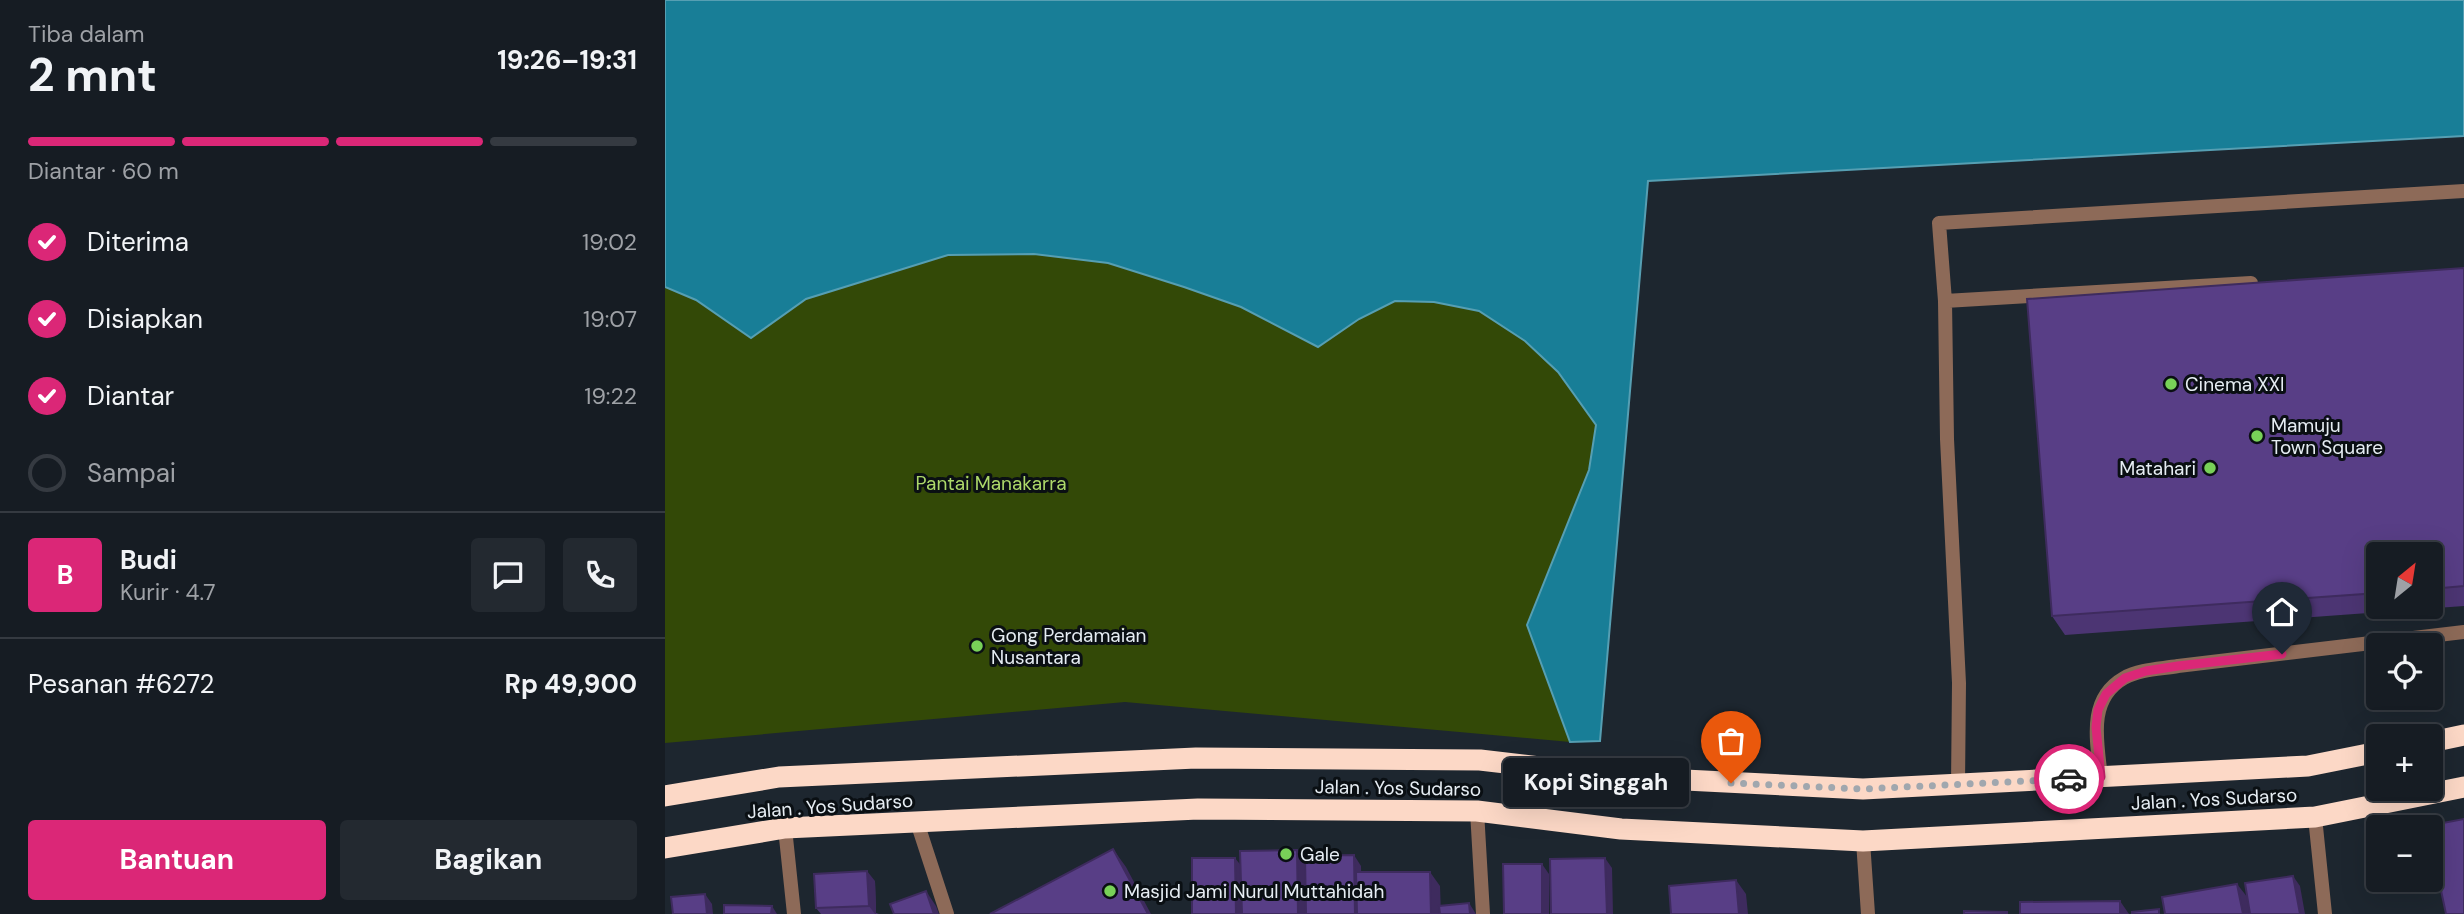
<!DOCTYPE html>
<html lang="id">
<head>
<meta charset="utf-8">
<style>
  :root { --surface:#161c23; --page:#232930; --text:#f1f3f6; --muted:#9ea1a6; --line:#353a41; --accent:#db2777 }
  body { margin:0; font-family:"DM Sans",sans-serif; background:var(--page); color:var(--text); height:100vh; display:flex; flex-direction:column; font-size:26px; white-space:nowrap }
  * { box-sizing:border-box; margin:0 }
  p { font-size:23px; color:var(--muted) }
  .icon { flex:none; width:38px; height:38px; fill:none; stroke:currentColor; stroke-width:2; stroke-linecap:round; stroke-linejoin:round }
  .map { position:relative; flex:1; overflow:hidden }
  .sheet { display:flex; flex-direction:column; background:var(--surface); width:665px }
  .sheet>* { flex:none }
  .needle { width:46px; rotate:30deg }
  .controls { position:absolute; left:1701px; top:542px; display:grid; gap:14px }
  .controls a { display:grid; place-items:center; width:77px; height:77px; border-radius:7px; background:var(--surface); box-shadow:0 7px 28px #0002,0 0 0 2px var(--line); font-size:35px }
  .pin { position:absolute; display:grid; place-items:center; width:60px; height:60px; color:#fff; margin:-72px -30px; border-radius:50% 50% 50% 0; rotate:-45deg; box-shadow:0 0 7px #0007 }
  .pin .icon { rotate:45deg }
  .courier { position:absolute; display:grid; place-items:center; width:70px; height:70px; margin:-35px; border:5px solid #db2777; border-radius:50%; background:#fff; color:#222; box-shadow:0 2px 9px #0007 }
  .bubble { position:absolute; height:49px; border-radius:7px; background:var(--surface); box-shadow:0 7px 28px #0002,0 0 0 2px var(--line); font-size:23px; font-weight:700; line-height:49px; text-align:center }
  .headline em { font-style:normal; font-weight:700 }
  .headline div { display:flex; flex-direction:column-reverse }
  .headline { display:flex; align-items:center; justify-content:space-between; height:119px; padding:0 28px }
  h1 { font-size:46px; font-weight:700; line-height:52px }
  .bar { display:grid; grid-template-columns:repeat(4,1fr); gap:10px 7px; align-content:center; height:84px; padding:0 28px }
  .bar i { height:9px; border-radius:5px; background:var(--line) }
  .bar .current { background:var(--accent) }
  .bar p { grid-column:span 4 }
  .line { display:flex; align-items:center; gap:18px; padding:0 28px; border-top:2px solid var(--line) }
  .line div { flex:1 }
  .round { display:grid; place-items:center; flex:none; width:74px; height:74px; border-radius:7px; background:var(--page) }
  ol { padding:0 28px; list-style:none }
  li { display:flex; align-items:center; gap:21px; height:77px }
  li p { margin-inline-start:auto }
  li .icon { padding:7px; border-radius:50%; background:var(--accent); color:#fff; stroke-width:4 }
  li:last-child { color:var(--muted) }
  li i { width:38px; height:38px; border:4px solid var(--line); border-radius:50% }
  .cta { display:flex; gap:14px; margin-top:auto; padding:14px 28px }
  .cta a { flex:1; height:80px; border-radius:7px; background:var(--accent); color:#fff; font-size:28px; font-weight:700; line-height:80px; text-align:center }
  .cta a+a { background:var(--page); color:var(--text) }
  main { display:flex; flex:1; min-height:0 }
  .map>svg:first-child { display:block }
  .green { fill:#334907 }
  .water { fill:#187e97; stroke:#569fb3; stroke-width:2 }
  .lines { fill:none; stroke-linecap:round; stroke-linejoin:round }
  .lane { stroke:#8d6a58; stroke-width:14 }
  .street { stroke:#8d6a58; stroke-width:14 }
  .highway { stroke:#fcd8c6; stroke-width:21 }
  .wall { fill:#4c3573; fill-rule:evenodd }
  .shaded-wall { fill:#3e2b5e }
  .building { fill:#583e86; stroke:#3e2b5e; stroke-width:2 }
  .done { stroke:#a0a7ae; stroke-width:7; stroke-dasharray:0 12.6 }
  .route { stroke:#db2777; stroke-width:9 }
  .poi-dot { fill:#78d158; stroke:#0a0f13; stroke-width:2.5 }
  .labels { text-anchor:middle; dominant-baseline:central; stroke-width:6; stroke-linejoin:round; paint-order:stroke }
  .poi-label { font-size:19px; fill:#e6edf3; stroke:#0a0f13; text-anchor:start }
  .park-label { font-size:19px; fill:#add96a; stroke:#0a0f13 }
  .street-label { font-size:19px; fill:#e6edf3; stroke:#0a0f13 }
</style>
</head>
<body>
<main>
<section class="sheet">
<div class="headline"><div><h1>2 mnt</h1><p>Tiba dalam</p></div><em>19:26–19:31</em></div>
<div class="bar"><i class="current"></i><i class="current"></i><i class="current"></i><i></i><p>Diantar · 60 m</p></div>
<ol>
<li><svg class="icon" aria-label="check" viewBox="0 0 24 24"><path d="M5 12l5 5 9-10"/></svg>Diterima<p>19:02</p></li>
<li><svg class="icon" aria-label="check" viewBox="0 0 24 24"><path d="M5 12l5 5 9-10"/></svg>Disiapkan<p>19:07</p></li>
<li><svg class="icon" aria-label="check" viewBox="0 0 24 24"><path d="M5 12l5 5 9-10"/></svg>Diantar<p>19:22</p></li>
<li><i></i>Sampai</li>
</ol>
<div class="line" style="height:126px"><b class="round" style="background:var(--accent);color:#fff">B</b><div><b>Budi</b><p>Kurir · 4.7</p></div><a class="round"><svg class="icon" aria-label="chat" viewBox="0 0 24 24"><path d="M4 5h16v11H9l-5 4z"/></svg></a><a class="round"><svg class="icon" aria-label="phone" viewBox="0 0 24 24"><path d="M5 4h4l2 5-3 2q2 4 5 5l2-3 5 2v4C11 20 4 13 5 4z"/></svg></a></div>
<div class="line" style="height:91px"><div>Pesanan #6272</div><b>Rp 49,900</b></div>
<div class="cta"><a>Bantuan</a><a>Bagikan</a></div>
</section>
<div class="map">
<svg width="1799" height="914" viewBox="0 0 1799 914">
  <rect width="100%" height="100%" fill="#1d262f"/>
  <path class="green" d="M369 254 443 263 519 287 576 307 652 347 694 319 730 301 769 302 814 311 860 341 893 372 931 425 924 470 862 625 905 742 460 702 0 743V287L31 300 86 337 141 299 284 255Z"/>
  <path class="water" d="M0 0H1799V136L983 181 935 741 905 742 862 625 924 470 931 425 893 372 860 341 814 311 769 302 730 301 694 319 653 347 576 307 519 287 443 263 369 254 283 255 141 299 86 338 31 300 0 287Z"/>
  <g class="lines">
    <path class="lane" d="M1280 301 1586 283
      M1436 777C1432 742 1422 699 1459 678 1475 669 1496 669 1513 666L1799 632
      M1293 785 1294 683 1282 439 1280 301 1274 223 1799 191
      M252 822 282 914"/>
    <path class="street" d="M812 811 818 914
      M1650 817 1660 914
      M120 828 129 914
      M1198 841 1203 914"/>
    <path class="highway" d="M1766 742 1799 735
      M0 796 114 777 531 758 815 760 960 777 1198 789 1643 766 1713 752
      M0 848 120 828 533 809 812 811 956 829 1198 841 1650 817 1799 787"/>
  </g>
  <path class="wall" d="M1799 268V606L1400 635 1387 616ZM1713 555H1766V607H1713Z
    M210 881 211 913 214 914H156L151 908Z"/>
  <path class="shaded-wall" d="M448 849 461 867 486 914H483Z
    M632 850 643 864V914H633Z
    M689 855 696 866 697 914H690Z
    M570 858 578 868V914H571Z
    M940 858 947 868 948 914H942Z
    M877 864 884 874V914H877Z
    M202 871 210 881 211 914H210L204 906Z
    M765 872 775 886 776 914H766Z
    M1628 876 1635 886 1640 914H1635Z
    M1071 880 1081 894 1083 914H1074Z
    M1572 884 1583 898 1586 914H1578Z
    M261 891 271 906 274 914H269Z
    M40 894 47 904 48 914H42Z
    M1455 901 1464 914H1455Z
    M804 903 811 914H805Z
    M107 906 112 914H106Z"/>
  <path class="building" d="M1799 268V586L1766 589V555H1713V593L1387 616 1362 299Z
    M1799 819V914H1781L1766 843V828H1763L1762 826Z
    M448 849 483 914H325Z
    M632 850 633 914H577L575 851Z
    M689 855 690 914H641L640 856Z
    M527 858H570L571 914H527Z
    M940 858 942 914H886L885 859Z
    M838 864H877V914H839Z
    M202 871 204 906 151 908 149 874Z
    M691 872H765L766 914H692Z
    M1628 876 1635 914H1585L1580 883Z
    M1071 880 1074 914H1006L1004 886Z
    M1572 884 1578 914H1500L1497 897Z
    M261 891 269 914H229L225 904Z
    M40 894 42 914H8L6 897Z
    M1455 901V914H1355V902Z
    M804 903 805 914H775L774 906Z
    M59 905 107 906 106 914H59Z
    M1494 909V914H1467V912Z
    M1299 911 1342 912V914H1299Z"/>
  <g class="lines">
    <path class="done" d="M1066 783 1198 789 1404 779"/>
    <path class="route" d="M1404 779 1436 777 1431 727 1433 710 1441 694 1460 678 1481 671 1513 666 1617 654"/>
  </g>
  <g class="poi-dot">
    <circle cx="1506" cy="384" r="7"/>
    <circle cx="1592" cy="436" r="7"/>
    <circle cx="1545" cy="468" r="7"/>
    <circle cx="312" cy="646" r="7"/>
    <circle cx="621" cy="854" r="7"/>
    <circle cx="445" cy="891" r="7"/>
  </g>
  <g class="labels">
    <g class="poi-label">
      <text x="1520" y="384">Cinema XXI</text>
      <text x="1606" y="425">Mamuju<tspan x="1606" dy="22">Town Square</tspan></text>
      <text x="1531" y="468" text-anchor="end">Matahari</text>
      <text x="326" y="635">Gong Perdamaian<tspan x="326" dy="22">Nusantara</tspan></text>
      <text x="635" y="854">Gale</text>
      <text x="459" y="891">Masjid Jami Nurul Muttahidah</text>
    </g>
    <g class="park-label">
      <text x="326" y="483">Pantai Manakarra</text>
    </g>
    <g class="street-label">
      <text transform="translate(733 788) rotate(1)">Jalan . Yos Sudarso</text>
      <text transform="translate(1549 799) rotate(-3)">Jalan . Yos Sudarso</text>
      <text transform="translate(165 806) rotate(-4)">Jalan . Yos Sudarso</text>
    </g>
  </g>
</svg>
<div class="controls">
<a><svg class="needle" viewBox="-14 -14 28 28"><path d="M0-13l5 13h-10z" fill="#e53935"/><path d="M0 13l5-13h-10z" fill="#9ea1a6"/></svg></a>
<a><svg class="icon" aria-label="locate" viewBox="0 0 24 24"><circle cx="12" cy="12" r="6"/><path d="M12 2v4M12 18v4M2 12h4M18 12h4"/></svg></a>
<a>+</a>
<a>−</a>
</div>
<div class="pin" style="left:1066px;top:783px;background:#ea580c"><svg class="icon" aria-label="bag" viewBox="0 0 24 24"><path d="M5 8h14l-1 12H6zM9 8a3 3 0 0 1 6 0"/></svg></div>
<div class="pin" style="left:1617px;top:654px;background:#1f2937"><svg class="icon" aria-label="home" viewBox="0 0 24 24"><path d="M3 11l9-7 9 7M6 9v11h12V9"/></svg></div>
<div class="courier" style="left:1404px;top:779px"><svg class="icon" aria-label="car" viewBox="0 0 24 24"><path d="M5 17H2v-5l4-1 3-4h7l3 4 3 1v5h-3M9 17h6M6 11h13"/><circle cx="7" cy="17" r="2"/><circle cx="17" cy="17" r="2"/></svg></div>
<div class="bubble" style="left:838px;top:758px;width:186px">Kopi Singgah</div>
</div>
</main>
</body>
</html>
